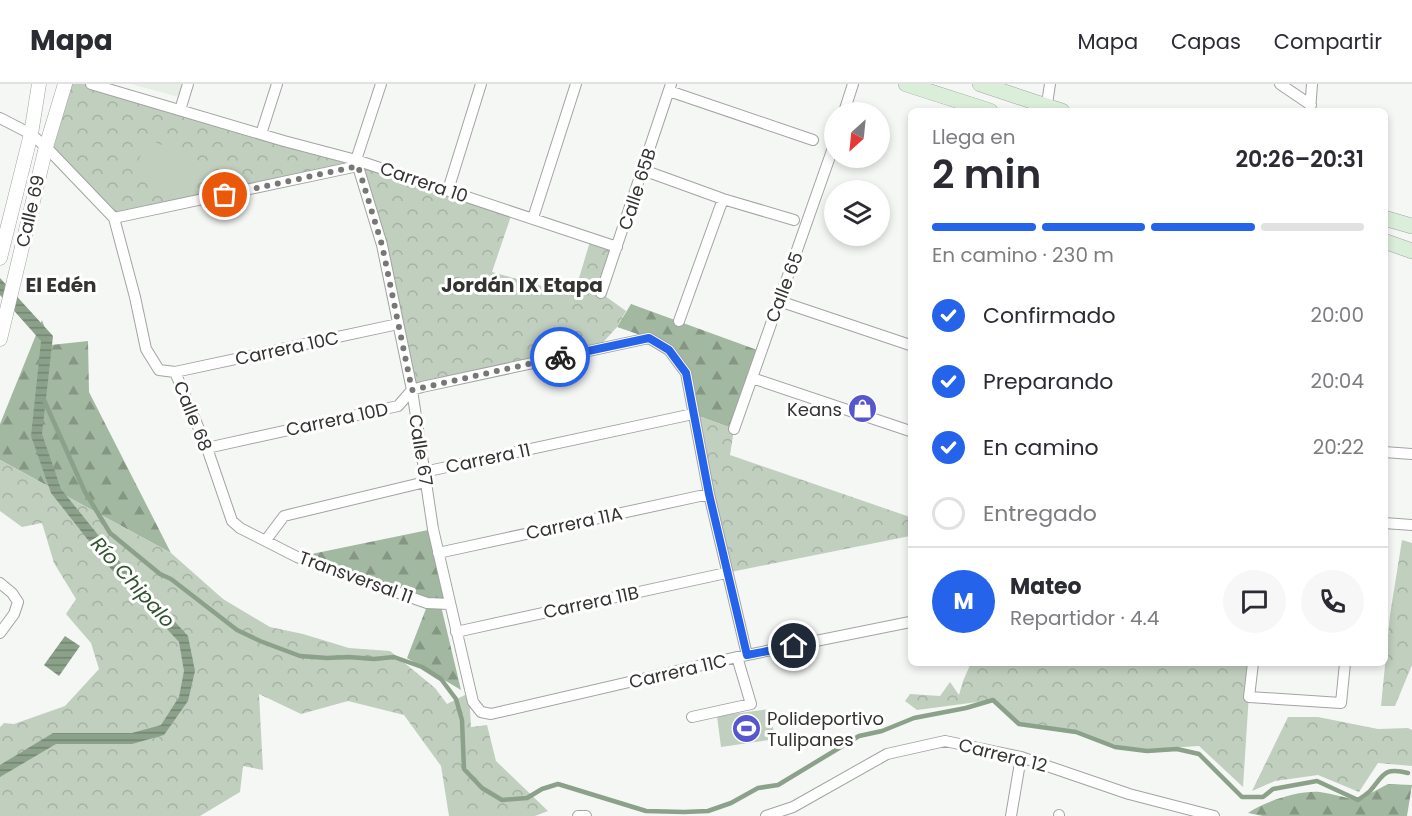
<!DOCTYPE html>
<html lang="es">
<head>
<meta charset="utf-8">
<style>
  :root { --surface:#fff; --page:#f7f7f7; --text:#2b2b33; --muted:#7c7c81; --line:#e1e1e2; --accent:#2563eb }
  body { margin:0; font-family:Poppins,sans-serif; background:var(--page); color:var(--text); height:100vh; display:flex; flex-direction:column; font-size:22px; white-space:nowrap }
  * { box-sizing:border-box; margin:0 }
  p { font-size:20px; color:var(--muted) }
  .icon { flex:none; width:33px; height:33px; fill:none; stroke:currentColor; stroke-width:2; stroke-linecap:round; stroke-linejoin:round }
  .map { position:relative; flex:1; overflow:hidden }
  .side { position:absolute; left:908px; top:24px; width:480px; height:558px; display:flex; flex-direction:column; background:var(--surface); border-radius:9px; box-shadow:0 3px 9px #0003 }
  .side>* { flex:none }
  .needle { width:39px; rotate:207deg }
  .tools { position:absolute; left:824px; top:18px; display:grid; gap:12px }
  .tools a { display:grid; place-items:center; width:66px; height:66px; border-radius:50%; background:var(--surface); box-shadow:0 3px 9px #0003; font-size:30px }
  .pin { position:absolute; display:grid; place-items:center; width:51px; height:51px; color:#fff; margin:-26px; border:3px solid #fff; border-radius:50%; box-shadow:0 2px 6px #0007 }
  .courier { position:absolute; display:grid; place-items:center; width:60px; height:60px; margin:-30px; border:4px solid #2563eb; border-radius:50%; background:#fff; color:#222; box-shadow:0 2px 8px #0007 }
  .summary em { font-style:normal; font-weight:600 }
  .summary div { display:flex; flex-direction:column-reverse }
  .summary { display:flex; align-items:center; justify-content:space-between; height:102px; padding:0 24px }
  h1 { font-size:39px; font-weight:600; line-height:45px }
  .bar { display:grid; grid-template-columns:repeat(4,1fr); gap:9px 6px; align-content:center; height:72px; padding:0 24px }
  .bar i { height:8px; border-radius:4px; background:var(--line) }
  .bar .selected { background:var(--accent) }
  .bar p { grid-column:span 4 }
  .line { display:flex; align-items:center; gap:15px; padding:0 24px; border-top:2px solid var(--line) }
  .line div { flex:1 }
  .round { display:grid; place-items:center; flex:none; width:63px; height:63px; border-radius:32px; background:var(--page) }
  ol { padding:0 24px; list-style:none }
  li { display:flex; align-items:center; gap:18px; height:66px }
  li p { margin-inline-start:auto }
  li .icon { padding:6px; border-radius:50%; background:var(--accent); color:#fff; stroke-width:4 }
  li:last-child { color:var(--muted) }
  li i { width:33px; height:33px; border:3px solid var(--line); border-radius:50% }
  header { display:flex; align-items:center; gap:36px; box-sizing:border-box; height:84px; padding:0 30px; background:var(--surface); border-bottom:2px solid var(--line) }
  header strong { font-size:28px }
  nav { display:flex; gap:33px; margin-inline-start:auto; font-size:21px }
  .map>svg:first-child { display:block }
  .built { fill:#e7eee6 }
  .forest { fill:url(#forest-firs) }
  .park { fill:url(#park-crowns) }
  .pitch { fill:#c1cfbf }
  .water { fill:url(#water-rules) }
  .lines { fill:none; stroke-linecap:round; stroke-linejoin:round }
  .stream { stroke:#8ca18a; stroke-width:4.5 }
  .minor-casing { stroke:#a2a4a2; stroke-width:12 }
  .tertiary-casing { stroke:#a2a4a2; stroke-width:15 }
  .secondary-casing { stroke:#a2a4a2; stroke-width:16 }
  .minor { stroke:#fff; stroke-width:10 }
  .tertiary { stroke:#fff; stroke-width:14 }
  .secondary { stroke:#dbeeda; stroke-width:15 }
  .done { stroke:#777876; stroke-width:6; stroke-dasharray:0 10.8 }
  .route { stroke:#2563eb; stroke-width:8 }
  .labels { text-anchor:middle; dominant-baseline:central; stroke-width:6; stroke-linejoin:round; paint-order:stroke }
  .street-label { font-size:18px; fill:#333332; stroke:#fff }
  .poi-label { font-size:18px; fill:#333332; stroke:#fff; text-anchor:end }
  .neighbourhood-label { font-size:20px; font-weight:bold; fill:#333332; stroke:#fff }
  .water-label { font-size:20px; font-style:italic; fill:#31532f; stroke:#fff }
</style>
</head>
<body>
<header>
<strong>Mapa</strong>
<nav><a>Mapa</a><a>Capas</a><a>Compartir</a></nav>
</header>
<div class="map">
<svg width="1412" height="732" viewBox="0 0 1412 732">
  <defs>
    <pattern id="forest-firs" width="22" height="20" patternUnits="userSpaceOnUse" patternTransform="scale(1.5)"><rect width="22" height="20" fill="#a2b8a0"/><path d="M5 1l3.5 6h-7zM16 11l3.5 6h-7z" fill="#859683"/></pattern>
    <pattern id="park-crowns" width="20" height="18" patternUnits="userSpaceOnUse" patternTransform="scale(1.5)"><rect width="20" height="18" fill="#c1cfbf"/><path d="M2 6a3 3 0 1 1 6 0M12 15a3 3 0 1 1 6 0" fill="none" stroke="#a6b2a5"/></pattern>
    <pattern id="water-rules" width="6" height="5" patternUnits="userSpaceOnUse" patternTransform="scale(1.5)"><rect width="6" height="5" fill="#8ca18a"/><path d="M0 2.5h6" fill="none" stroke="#738471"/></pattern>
  </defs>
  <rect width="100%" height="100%" fill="#f5f7f5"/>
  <path class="built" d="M131 0H183L179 13Z"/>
  <path class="forest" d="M631 220 760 267 734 345 693 330 686 289 649 254 617 243Z
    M42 236 51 261 88 257 89 308 171 469 0 376V340Z
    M433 445 449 520 427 519 297 473Z
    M427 522H441L461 606 407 574Z
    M1388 700 1412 701 1407 732H1263L1248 729C1265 717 1300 706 1320 708 1333 710 1346 714 1358 716Z"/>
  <path class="park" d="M65 0H91L512 129 492 188 574 211 591 154 617 163 601 209 626 227 617 243 598 264 412 306 358 82 114 134 46 63Z
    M693 330 734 345 730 371 910 433V452L726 489Z
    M0 376 171 469 223 515 270 543 303 550 349 564 390 567 435 604 447 620 469 609 471 643 487 641 496 677 548 727 535 732H449L441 682 404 631 348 617 301 630 259 610 263 686 243 682 240 708 200 732H0V643L4 639 14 640 65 622 99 585 91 559 66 530 76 515 54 479 42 439 22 443 0 427Z
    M1402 456 1412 459V581L1395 622H1381L1390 531Z
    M971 579H1251L1243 703 1199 662 1135 666 1058 645 1019 640 993 616 917 626 905 617 910 610 940 612 950 598 959 611 963 597Z
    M1288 633H1318L1378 645 1408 644 1412 646V682L1378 679 1359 708 1318 691 1275 697 1252 707Z"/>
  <path class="pitch" d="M148 55 204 79 188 115 132 91Z
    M770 625 775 655 721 663 717 632Z"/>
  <path class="water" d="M0 194 53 252 42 350 61 405 120 478 188 552 195 587 188 617 164 651 132 660H56L0 693V681L53 649H132L161 641 179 613 184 587 179 558 111 485 51 409 31 352 41 257 0 211Z
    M65 552 80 562 59 592 44 581Z"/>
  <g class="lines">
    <path class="stream" d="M44 316 85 408 110 449 160 490 171 495 237 546 260 557 300 572 327 574 349 573 374 575 394 573 422 583 441 595 456 615 462 636 464 685 482 704 502 716 527 714 542 705 558 700 646 727 684 728 708 727 731 719 758 704 778 701 859 652 882 647 914 634 966 624 993 616 1019 640 1076 648 1115 663 1147 667 1177 665 1199 670 1242 713H1263L1273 705 1317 697 1358 716C1362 713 1367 710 1370 707 1384 691 1383 683 1408 689"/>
    <defs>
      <path id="minor" d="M91 0 284 57 356 76 617 163
        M381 0 356 76 382 161 412 306 433 445 473 618 481 628 491 630 737 573 910 538
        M1280 0 1311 21
        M669 7 813 56
        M180 26 188 0
        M1046 26 1050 0
        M1310 27 1312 0
        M844 28 853 0
        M0 34 31 50 46 63 114 134 135 213 146 265 159 286 175 288 207 364 232 437 240 444 297 473 427 519 449 520
        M261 50 277 0
        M643 86 723 115 794 136
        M448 106 481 0
        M114 134 358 82
        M533 134 576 0
        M601 209 671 0
        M779 217 910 261
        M679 237 723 115
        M175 288 398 240
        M752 294 910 347
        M734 345 834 61
        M207 364 398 322 412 306 422 303 649 254 669 266 686 289 709 410 747 571
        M1384 368 1412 370
        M1384 439 1412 441
        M266 456 284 432 421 399 425 390 433 386 693 330
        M438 469 709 410
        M0 499 12 509 18 518 14 530 0 549
        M456 548 726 489
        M1253 579 1249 613 1341 619 1345 579
        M692 633 751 620 737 573
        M578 732H586
        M766 732 793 723 887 670 945 657 1021 673 1129 710 1214 732
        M1011 732 1021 673
        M1059 732V731"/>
      <path id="tertiary" d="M0 174 31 50 39 0
        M0 255 46 63 65 0"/>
      <path id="secondary" d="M906 0 990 27
        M980 0 1062 27
        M1384 134 1412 142
        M1384 157 1412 167"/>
    </defs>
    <use href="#minor" class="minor-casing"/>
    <use href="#tertiary" class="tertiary-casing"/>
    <use href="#secondary" class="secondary-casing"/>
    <use href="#minor" class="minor"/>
    <use href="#tertiary" class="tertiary"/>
    <use href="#secondary" class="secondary"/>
  </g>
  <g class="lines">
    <path class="done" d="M225 111 358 82 382 161 412 306 560 273"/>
    <path class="route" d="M560 273 649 254 669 266 686 289 709 410 747 571 794 562"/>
  </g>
  <defs>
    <symbol id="shop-disc" viewBox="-11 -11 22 22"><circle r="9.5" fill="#5657cf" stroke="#fff"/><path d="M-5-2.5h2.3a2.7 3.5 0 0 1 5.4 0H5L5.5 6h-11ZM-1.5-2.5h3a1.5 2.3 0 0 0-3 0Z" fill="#fff"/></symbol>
    <symbol id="stadium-disc" viewBox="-11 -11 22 22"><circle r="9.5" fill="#5657cf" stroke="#fff"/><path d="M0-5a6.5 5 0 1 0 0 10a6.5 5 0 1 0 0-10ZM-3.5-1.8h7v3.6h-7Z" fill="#fff"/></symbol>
  </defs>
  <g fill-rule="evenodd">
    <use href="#shop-disc" x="846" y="308" width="33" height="33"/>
    <use href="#stadium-disc" x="730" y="628" width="33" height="33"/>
  </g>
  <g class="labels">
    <g class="street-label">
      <text transform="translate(424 98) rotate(19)">Carrera 10</text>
      <text transform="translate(637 105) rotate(-72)">Calle 65B</text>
      <text transform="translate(30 127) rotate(-77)">Calle 69</text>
      <text transform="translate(784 203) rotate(-69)">Calle 65</text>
      <text transform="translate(287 264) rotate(-12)">Carrera 10C</text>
      <text transform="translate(193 332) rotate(68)">Calle 68</text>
      <text transform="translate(337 335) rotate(-12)">Carrera 10D</text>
      <text transform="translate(421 366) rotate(81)">Calle 67</text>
      <text transform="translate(488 374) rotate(-12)">Carrera 11</text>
      <text transform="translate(574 439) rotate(-12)">Carrera 11A</text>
      <text transform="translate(356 493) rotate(20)">Transversal 11</text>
      <text transform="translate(591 518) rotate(-12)">Carrera 11B</text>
      <text transform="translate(678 587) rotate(-13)">Carrera 11C</text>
      <text transform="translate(1003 671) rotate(14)">Carrera 12</text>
    </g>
    <g class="poi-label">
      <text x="842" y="325">Keans</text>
      <text x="767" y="634" text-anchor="start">Polideportivo<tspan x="767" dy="21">Tulipanes</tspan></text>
    </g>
    <g class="neighbourhood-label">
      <text x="61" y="201">El Edén</text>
      <text x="522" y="201">Jordán IX Etapa</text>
    </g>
    <g class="water-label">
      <text transform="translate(133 498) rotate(48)">Río Chipalo</text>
    </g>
  </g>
</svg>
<div class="tools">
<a><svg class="needle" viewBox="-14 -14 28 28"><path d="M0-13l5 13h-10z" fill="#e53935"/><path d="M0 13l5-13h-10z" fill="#7c7c81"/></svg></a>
<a><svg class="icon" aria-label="layers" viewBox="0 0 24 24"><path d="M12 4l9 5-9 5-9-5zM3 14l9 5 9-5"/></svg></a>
</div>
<div class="pin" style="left:225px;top:111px;background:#ea580c"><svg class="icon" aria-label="bag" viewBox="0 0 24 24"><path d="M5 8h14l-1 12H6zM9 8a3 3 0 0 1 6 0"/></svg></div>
<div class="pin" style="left:794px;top:562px;background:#1f2937"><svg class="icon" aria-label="home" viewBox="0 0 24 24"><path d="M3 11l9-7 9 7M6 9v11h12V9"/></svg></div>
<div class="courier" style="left:560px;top:273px"><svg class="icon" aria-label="bike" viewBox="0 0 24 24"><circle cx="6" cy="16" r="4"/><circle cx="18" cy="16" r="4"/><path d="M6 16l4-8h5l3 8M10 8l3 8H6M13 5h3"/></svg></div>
<section class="side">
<div class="summary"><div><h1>2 min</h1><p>Llega en</p></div><em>20:26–20:31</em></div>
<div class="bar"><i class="selected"></i><i class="selected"></i><i class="selected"></i><i></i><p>En camino · 230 m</p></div>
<ol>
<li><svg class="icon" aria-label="check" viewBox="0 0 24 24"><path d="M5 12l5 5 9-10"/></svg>Confirmado<p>20:00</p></li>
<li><svg class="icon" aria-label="check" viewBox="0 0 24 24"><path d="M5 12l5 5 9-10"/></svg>Preparando<p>20:04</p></li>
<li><svg class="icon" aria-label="check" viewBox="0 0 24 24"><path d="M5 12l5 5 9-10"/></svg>En camino<p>20:22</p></li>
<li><i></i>Entregado</li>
</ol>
<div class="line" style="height:108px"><b class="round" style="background:var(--accent);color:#fff">M</b><div><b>Mateo</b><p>Repartidor · 4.4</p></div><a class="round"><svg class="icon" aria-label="chat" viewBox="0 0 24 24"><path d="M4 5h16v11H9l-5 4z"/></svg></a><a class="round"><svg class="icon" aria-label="phone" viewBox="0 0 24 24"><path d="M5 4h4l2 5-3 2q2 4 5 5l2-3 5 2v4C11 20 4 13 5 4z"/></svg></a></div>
</section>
</div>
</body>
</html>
